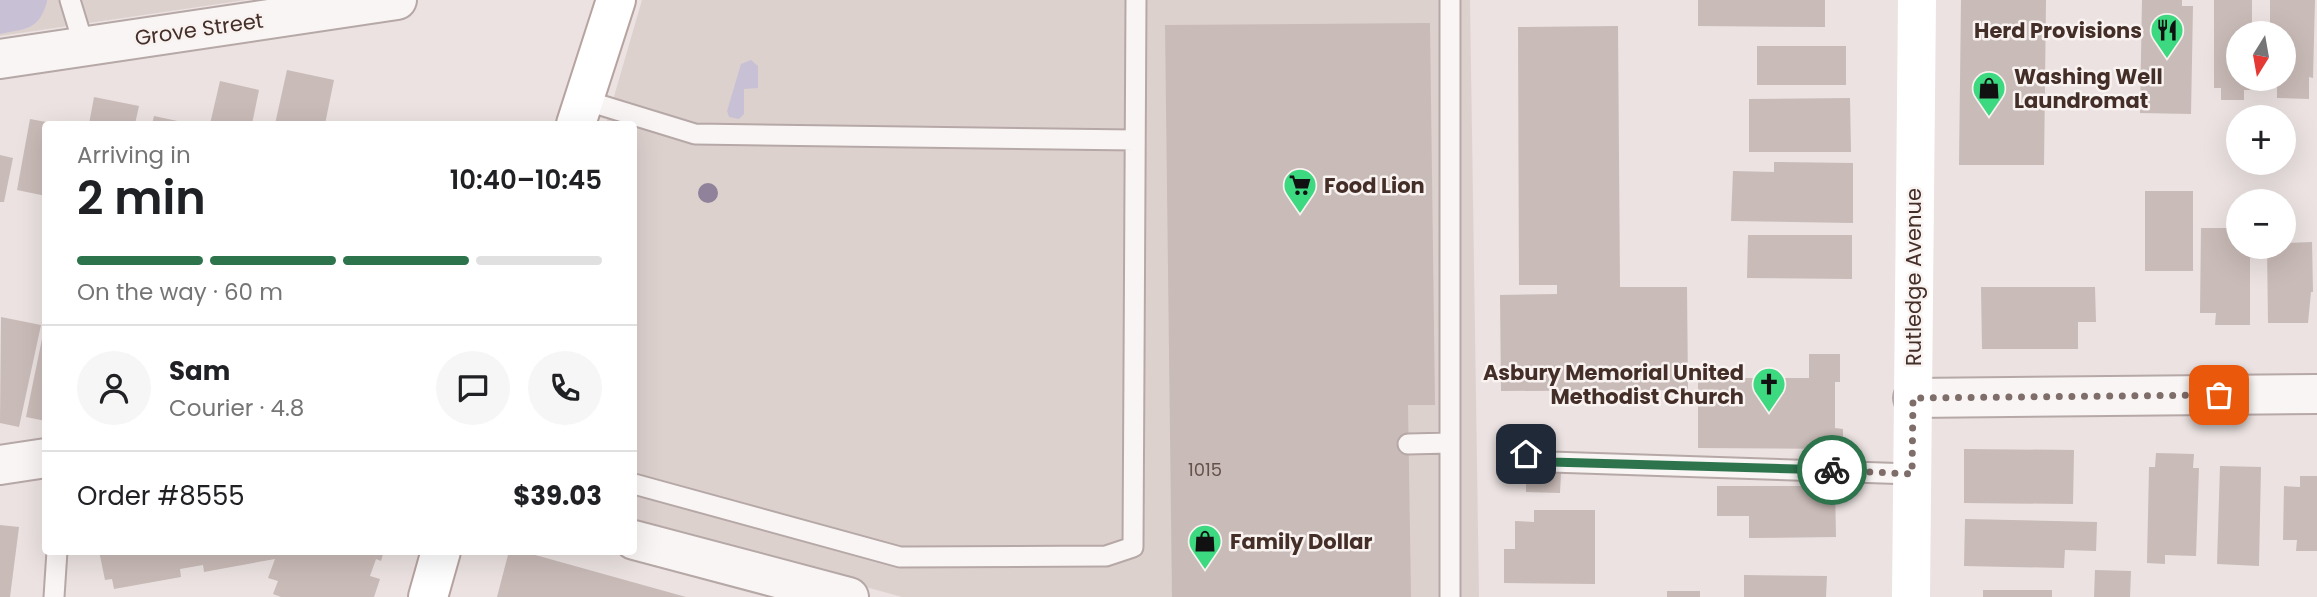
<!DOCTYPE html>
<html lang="en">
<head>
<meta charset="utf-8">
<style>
  :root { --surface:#fff; --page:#f6f6f6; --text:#202124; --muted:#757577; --line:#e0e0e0; --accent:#2d744d }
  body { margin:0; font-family:Poppins,sans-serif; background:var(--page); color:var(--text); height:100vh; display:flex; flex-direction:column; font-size:26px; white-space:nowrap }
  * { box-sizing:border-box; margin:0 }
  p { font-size:23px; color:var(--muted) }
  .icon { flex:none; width:38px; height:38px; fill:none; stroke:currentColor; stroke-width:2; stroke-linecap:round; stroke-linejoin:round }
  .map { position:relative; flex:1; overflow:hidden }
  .details { position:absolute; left:42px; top:121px; width:595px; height:434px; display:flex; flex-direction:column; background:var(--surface); border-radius:7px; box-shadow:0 7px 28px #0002 }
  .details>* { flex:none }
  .needle { width:46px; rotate:191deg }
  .buttons { position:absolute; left:2226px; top:21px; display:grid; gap:14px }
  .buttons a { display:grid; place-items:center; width:70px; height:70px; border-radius:50%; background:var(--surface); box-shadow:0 7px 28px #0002; font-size:35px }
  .pin { position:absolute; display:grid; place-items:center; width:60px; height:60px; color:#fff; margin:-30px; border-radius:14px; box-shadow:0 4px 10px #0006 }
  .courier { position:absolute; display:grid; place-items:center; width:70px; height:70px; margin:-35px; border:5px solid #2d744d; border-radius:50%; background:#fff; color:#222; box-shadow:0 2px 9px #0007 }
  .head em { font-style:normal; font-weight:600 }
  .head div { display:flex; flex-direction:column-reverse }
  .head { display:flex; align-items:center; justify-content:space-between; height:119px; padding:0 35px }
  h1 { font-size:46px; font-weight:600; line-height:52px }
  .bar { display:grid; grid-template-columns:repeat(4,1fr); gap:10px 7px; align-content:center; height:84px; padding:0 35px }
  .bar i { height:9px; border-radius:5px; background:var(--line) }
  .bar .active { background:var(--accent) }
  .bar p { grid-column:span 4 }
  .line { display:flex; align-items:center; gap:18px; padding:0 35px; border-top:2px solid var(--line) }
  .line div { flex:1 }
  .round { display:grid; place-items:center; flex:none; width:74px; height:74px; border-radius:37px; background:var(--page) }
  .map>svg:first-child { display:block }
  .built { fill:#ddd1ce }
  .green { fill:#c8c1d5 }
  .building { fill:#c9bbb7 }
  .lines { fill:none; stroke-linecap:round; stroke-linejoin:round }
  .lane-casing { stroke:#b6a8a6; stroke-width:23 }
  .street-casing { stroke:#b6a8a6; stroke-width:42 }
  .primary-casing { stroke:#b7a39f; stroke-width:42 }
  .lane { stroke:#f8f5f4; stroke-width:19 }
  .street { stroke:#f8f5f4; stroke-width:38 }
  .secondary { stroke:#fff; stroke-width:38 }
  .primary { stroke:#fff; stroke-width:38 }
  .tree { fill:#90829a }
  .done { stroke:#7e6d69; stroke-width:7; stroke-dasharray:0 12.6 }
  .route { stroke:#2d744d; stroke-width:9 }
  .labels { text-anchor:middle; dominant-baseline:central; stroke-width:5; stroke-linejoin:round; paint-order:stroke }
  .number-label { font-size:18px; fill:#65514c }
  .street-label { font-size:21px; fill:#442e28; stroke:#f8f2f0 }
  .poi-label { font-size:21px; font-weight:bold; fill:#442e28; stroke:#f8f2f0; text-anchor:start }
</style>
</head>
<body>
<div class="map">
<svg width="2317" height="597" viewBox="0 0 2317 597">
  <rect width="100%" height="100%" fill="#ebe2e1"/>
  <path class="built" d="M0 0H246L0 36Z
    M642 0H1470L1479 597H902L634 523V124H606Z"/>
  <path class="green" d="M0 0H47V2C38 31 27 28 0 34Z
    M751 60 758 66V88L744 89V114L739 119 729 117 727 111 741 64Z"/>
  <path class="building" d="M1698 0H1825V27L1698 26Z
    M1961 0H2046L2044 165H1959Z
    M2142 0H2182V6H2193L2191 114 2140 113Z
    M2214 0H2252V33H2238V79H2250V90H2244V100H2221V88H2214Z
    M2270 0H2315L2313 78 2309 77V99L2277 98V79H2284V33H2270Z
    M1430 23 1435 405H1408L1411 597H1172L1165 25Z
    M1618 26 1620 287H1687L1688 390 1501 391 1500 295 1557 294V285H1519L1518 27Z
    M1757 46H1846V85H1757Z
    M287 70 334 80 325 124H275Z
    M220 81 259 90 252 124H210Z
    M94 97 139 106 135 124H89Z
    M1850 98 1851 152H1749V99Z
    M154 116 187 123V124H152Z
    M30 119 46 122V196L17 190Z
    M0 155 13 158 4 202H0Z
    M1774 162 1853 163V223L1731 221 1733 171 1774 172Z
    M2145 191H2193V271H2145Z
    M2201 228H2238V247H2250V325H2215L2216 313H2200Z
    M1748 235H1852V279L1747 278Z
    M2312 242 2313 292H2311L2308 323H2268L2267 247H2284V243Z
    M1981 287H2095L2096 322H2078V349H1982Z
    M1 317 41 325 19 427 0 423Z
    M43 334 46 335V421L26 417Z
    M1809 354H1840V382H1835V428L1843 429V449L1698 448V378H1809Z
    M1964 449 2074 450 2073 504 1964 503Z
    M2156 453 2194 454 2193 468H2199L2196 556 2165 555V564L2147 563 2149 467H2155Z
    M2220 466 2261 467 2259 566 2217 564Z
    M1526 473H1561L1560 493 1526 492Z
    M2300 476H2317V551H2296L2297 540H2283L2284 486 2300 487Z
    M1717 486H1835L1836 537 1749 538V516H1717Z
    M1534 510H1595V584L1504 583V549H1515V521L1534 522Z
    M1965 519 2097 522 2096 551 2065 550 2064 568 1964 566Z
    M0 525 19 527 10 597H0Z
    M99 551H384L381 561 376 559 370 576 380 579 374 597H281L273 594 278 581 268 578 275 559 204 572 203 565 180 569 181 577 114 589 112 579 105 580Z
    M509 551H521L686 597H497Z
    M2095 570 2131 571 2130 597H2094Z
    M1744 575 1827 576 1826 597H1744Z
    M1983 590H2052V597H1983Z
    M1667 591H1700V597H1667Z"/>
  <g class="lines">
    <defs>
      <path id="lane" d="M70 0 84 46
        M584 100 695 134 1134 140
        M1408 444 1450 443
        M1526 454 1535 459 1551 462 1912 474
        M634 484 900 557 1106 556 1133 547 1136 0
        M54 597 57 551
        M1450 597V0"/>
      <path id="street" d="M0 59 397 0
        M1913 398 2317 394
        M0 465 46 458
        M634 540 849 597"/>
      <path id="primary" d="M576 124 616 0
        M428 597 441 551"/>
    </defs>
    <use href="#lane" class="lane-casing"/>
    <use href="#street" class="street-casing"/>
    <use href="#primary" class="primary-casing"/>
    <use href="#lane" class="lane"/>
    <use href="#street" class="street"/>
    <path class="secondary" d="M1911 597 1917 0"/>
    <use href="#primary" class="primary"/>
  </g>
  <circle class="tree" cx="708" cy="193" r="10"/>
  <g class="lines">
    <path class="done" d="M1832 470 1912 474 1913 398 2219 395"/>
    <path class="route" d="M1526 454 1535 459 1551 462 1832 470"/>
  </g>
  <defs>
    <symbol id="restaurant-pin" viewBox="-11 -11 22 30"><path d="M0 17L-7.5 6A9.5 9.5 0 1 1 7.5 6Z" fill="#3dd980" stroke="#f8f2f0"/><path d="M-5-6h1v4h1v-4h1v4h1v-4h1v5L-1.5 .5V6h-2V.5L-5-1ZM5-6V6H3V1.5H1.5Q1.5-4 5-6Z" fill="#111"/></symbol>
    <symbol id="shop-pin" viewBox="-11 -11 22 30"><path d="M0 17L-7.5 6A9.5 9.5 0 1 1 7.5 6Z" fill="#3dd980" stroke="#f8f2f0"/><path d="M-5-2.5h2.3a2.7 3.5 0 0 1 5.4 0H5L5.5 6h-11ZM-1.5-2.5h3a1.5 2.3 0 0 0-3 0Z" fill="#111"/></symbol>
    <symbol id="supermarket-pin" viewBox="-11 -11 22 30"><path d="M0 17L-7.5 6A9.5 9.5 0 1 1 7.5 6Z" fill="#3dd980" stroke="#f8f2f0"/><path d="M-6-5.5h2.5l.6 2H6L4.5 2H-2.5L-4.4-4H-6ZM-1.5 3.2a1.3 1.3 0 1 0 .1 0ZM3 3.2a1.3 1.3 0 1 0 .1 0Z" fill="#111"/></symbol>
    <symbol id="church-pin" viewBox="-11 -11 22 30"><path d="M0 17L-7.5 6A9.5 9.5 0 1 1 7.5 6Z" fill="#3dd980" stroke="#f8f2f0"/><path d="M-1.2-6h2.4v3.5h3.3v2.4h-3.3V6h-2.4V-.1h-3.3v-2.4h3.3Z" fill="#111"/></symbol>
  </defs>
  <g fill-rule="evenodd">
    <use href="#restaurant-pin" x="2148" y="11" width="38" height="52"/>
    <use href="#shop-pin" x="1970" y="69" width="38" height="52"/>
    <use href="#supermarket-pin" x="1281" y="166" width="38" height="52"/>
    <use href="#church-pin" x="1750" y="365" width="38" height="52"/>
    <use href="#shop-pin" x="1186" y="522" width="38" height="52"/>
  </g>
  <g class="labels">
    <g class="number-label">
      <text x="1205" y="469">1015</text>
    </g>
    <g class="street-label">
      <text transform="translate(199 29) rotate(-8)">Grove Street</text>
      <text transform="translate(1913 277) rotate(-90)">Rutledge Avenue</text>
    </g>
    <g class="poi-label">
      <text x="2142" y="30" text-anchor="end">Herd Provisions</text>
      <text x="2014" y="76">Washing Well<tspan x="2014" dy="24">Laundromat</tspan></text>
      <text x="1324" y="185">Food Lion</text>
      <text x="1744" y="372" text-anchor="end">Asbury Memorial United<tspan x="1744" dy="24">Methodist Church</tspan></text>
      <text x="1230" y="541">Family Dollar</text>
    </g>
  </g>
</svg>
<div class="buttons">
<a><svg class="needle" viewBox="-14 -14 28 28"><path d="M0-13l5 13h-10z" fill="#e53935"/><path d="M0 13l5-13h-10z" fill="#757577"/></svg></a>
<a>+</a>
<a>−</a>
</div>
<div class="pin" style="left:2219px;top:395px;background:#ea580c"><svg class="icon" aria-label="bag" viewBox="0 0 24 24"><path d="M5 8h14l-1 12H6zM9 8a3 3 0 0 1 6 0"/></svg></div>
<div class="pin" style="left:1526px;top:454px;background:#1f2937"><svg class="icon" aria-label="home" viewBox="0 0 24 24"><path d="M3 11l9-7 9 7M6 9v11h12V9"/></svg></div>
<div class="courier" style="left:1832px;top:470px"><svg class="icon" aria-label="bike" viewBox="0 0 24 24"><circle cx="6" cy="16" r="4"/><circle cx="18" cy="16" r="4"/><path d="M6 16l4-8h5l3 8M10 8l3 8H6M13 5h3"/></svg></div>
<section class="details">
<div class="head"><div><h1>2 min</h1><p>Arriving in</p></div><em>10:40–10:45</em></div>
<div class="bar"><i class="active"></i><i class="active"></i><i class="active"></i><i></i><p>On the way · 60 m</p></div>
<div class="line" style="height:126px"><a class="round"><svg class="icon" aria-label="person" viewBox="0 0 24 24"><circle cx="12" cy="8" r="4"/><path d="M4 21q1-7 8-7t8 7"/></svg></a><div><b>Sam</b><p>Courier · 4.8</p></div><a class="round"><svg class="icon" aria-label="chat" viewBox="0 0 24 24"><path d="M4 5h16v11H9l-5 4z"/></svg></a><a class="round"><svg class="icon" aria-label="phone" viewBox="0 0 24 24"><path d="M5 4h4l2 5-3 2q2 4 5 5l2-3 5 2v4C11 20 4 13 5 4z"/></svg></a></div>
<div class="line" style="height:91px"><div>Order #8555</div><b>$39.03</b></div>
</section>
</div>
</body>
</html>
